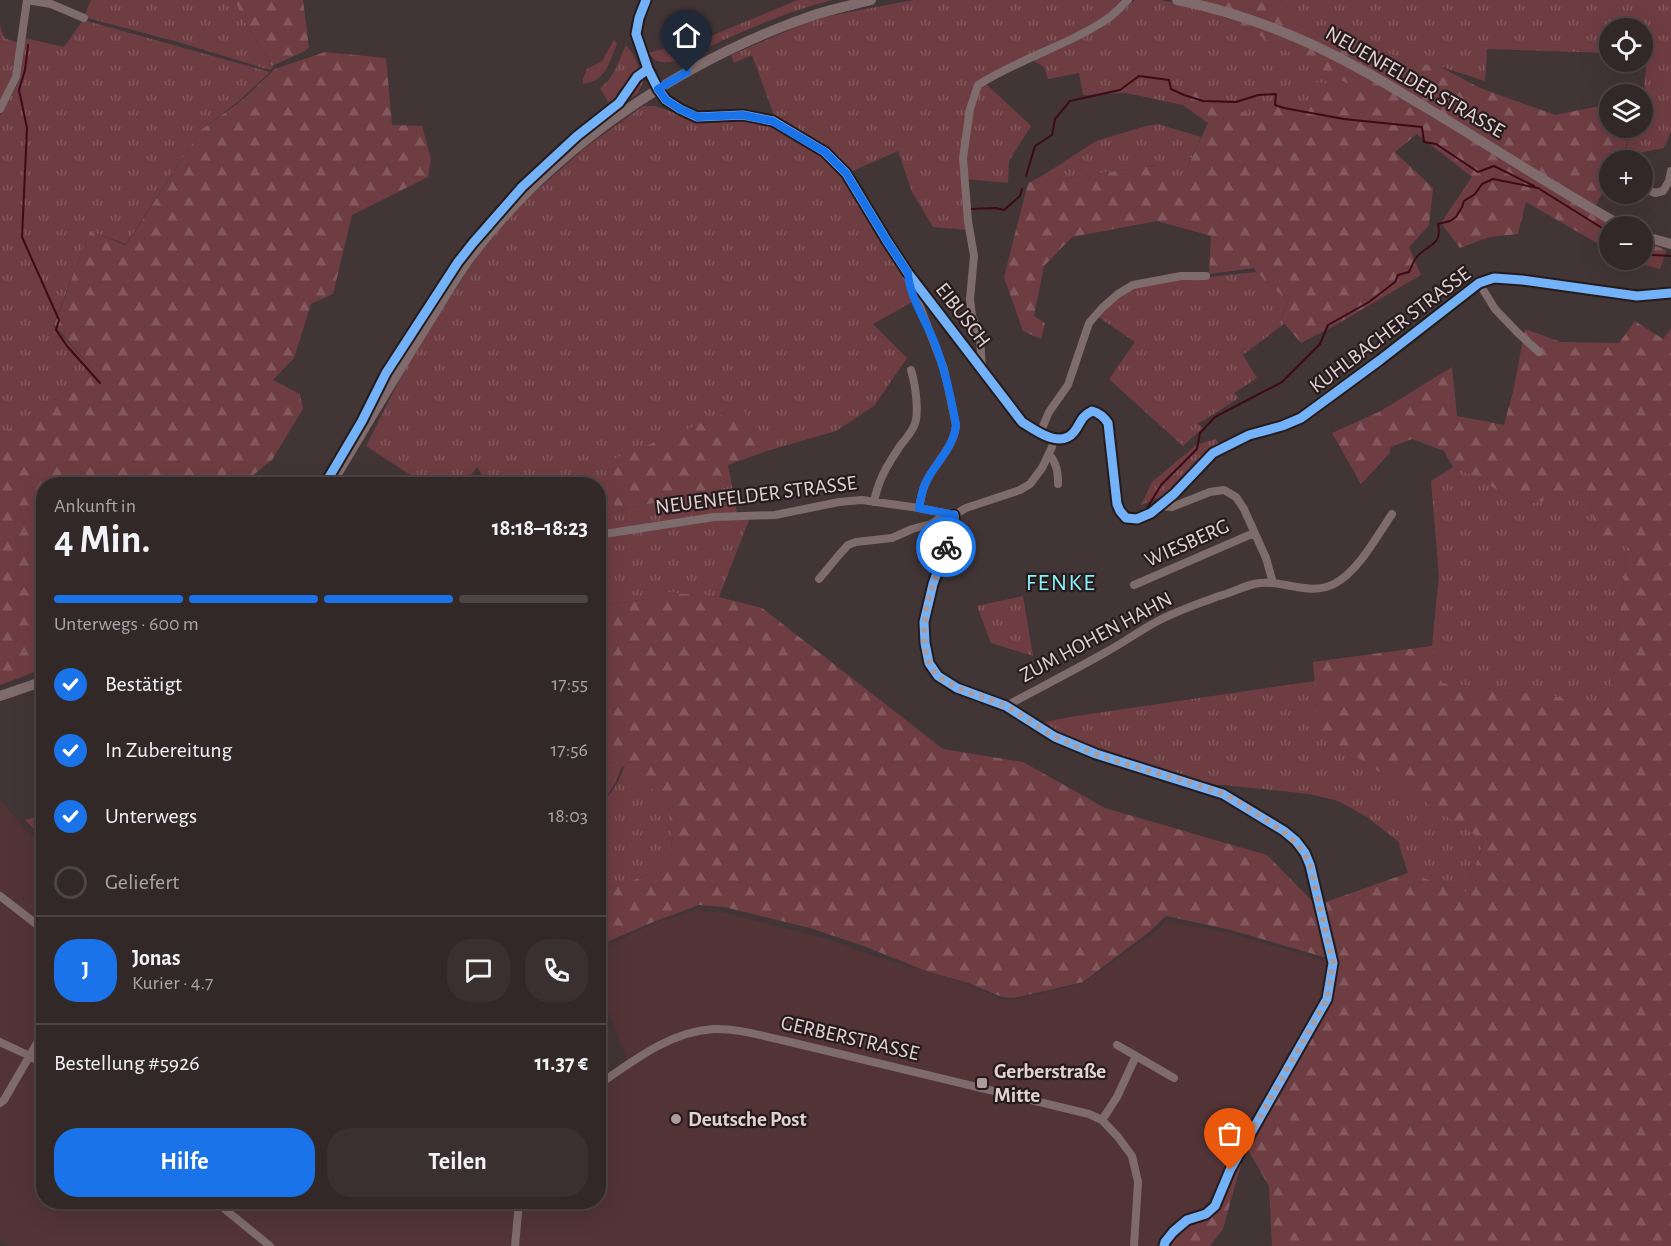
<!DOCTYPE html>
<html lang="de">
<head>
<meta charset="utf-8">
<style>
  :root { --surface:#322828; --page:#3a3030; --text:#f1f3f6; --muted:#a8a6a8; --line:#4d4445; --accent:#1a73e8 }
  body { margin:0; font-family:"Alegreya Sans",sans-serif; background:var(--page); color:var(--text); height:100vh; display:flex; flex-direction:column; font-size:22px; white-space:nowrap }
  * { box-sizing:border-box; margin:0 }
  p { font-size:20px; color:var(--muted) }
  .icon { flex:none; width:33px; height:33px; fill:none; stroke:currentColor; stroke-width:2; stroke-linecap:round; stroke-linejoin:round }
  .map { position:relative; flex:1; overflow:hidden }
  .drawer { position:absolute; left:36px; top:477px; width:570px; height:732px; display:flex; flex-direction:column; background:var(--surface); border-radius:24px; box-shadow:0 6px 24px #0002,0 0 0 2px var(--line) }
  .drawer>* { flex:none }
  .tools { position:absolute; left:1599px; top:18px; display:grid; gap:12px }
  .tools a { display:grid; place-items:center; width:54px; height:54px; border-radius:50%; background:var(--surface); box-shadow:0 6px 24px #0002,0 0 0 2px var(--line); font-size:30px }
  .pin { position:absolute; display:grid; place-items:center; width:51px; height:51px; color:#fff; margin:-62px -26px; border-radius:50% 50% 50% 0; rotate:-45deg; box-shadow:0 0 6px #0007 }
  .pin .icon { rotate:45deg }
  .courier { position:absolute; display:grid; place-items:center; width:60px; height:60px; margin:-30px; border:4px solid #1a73e8; border-radius:50%; background:#fff; color:#222; box-shadow:0 2px 8px #0007 }
  .head em { font-style:normal; font-weight:700 }
  .head div { display:flex; flex-direction:column-reverse }
  .head { display:flex; align-items:center; justify-content:space-between; height:102px; padding:0 18px }
  h1 { font-size:39px; font-weight:700; line-height:45px }
  .bar { display:grid; grid-template-columns:repeat(4,1fr); gap:9px 6px; align-content:center; height:72px; padding:0 18px }
  .bar i { height:8px; border-radius:4px; background:var(--line) }
  .bar .selected { background:var(--accent) }
  .bar p { grid-column:span 4 }
  .line { display:flex; align-items:center; gap:15px; padding:0 18px; border-top:2px solid var(--line) }
  .line div { flex:1 }
  .round { display:grid; place-items:center; flex:none; width:63px; height:63px; border-radius:24px; background:var(--page) }
  ol { padding:0 18px; list-style:none }
  li { display:flex; align-items:center; gap:18px; height:66px }
  li p { margin-inline-start:auto }
  li .icon { padding:6px; border-radius:50%; background:var(--accent); color:#fff; stroke-width:4 }
  li:last-child { color:var(--muted) }
  li i { width:33px; height:33px; border:3px solid var(--line); border-radius:50% }
  .cta { display:flex; gap:12px; margin-top:auto; padding:12px 18px }
  .cta a { flex:1; height:69px; border-radius:24px; background:var(--accent); color:#fff; font-size:24px; font-weight:700; line-height:69px; text-align:center }
  .cta a+a { background:var(--page); color:var(--text) }
  .map>svg:first-child { display:block }
  .built { fill:#523437 }
  .grass { fill:url(#grass-tufts) }
  .forest { fill:url(#forest-firs) }
  .lines { fill:none; stroke-linecap:round; stroke-linejoin:round }
  .stream { stroke:#3d0a15; stroke-width:2 }
  .minor { stroke:#7e6b6c; stroke-width:8 }
  .major { stroke:#806b6c; stroke-width:10 }
  .cycleway-casing { stroke:#261b1c; stroke-width:13 }
  .cycleway { stroke:#73b2f8; stroke-width:9 }
  .done { stroke:#ab9b9c; stroke-width:6; stroke-dasharray:0 10.8 }
  .route { stroke:#1a73e8; stroke-width:8 }
  .poi-dot { fill:#ab9b9c; stroke:#261b1c; stroke-width:2 }
  .labels { text-anchor:middle; dominant-baseline:central; stroke-width:4.5; stroke-linejoin:round; paint-order:stroke }
  .street-label { font-size:21px; fill:#e3d2d3; stroke:#261b1c }
  .poi-label { font-size:21px; font-weight:bold; fill:#e3d2d3; stroke:#261b1c; text-anchor:start }
  .quarter-label { font-size:24px; letter-spacing:1.5px; fill:#87f3f9; stroke:#261b1c }
</style>
</head>
<body>
<div class="map">
<svg width="1671" height="1246" viewBox="0 0 1671 1246">
  <defs>
    <pattern id="grass-tufts" width="24" height="20" patternUnits="userSpaceOnUse" patternTransform="scale(1.5)"><rect width="24" height="20" fill="#6e3d42"/><path d="M3 7l-1-3M5 7V3M7 7l1-3M15 17l-1-3M17 17v-4M19 17l1-3" fill="none" stroke="#83585c"/></pattern>
    <pattern id="forest-firs" width="22" height="20" patternUnits="userSpaceOnUse" patternTransform="scale(1.5)"><rect width="22" height="20" fill="#6e3d42"/><path d="M5 1l3.5 6h-7zM16 11l3.5 6h-7z" fill="#83585c"/></pattern>
  </defs>
  <rect width="100%" height="100%" fill="#423536"/>
  <path class="built" d="M0 800 43 848 44 1202H598L599 1090 630 1066 599 989V950L654 923 698 910 724 913 831 940 868 954 967 984 1002 1000H1014L1083 983 1149 936 1167 921 1225 932 1332 963 1326 999 1285 1065 1204 1209 1183 1218 1160 1241V1246H9L0 1239Z"/>
  <path class="grass" d="M91 0H235L243 19 273 68 270 70 178 42 84 17Z
    M798 0H832C796 9 762 23 728 38 713 44 696 55 681 60 669 63 655 65 649 53L713 35Z
    M914 0H1122L1107 17 977 85 962 157 968 230 933 227 912 192 898 151 850 172 827 151 776 121 752 55 734 63 731 55 818 18Z
    M1135 0H1161L1225 14 1226 18 1361 89 1301 115 1259 120 1195 92 1183 105 1126 93 1083 95 1079 73 1048 79 1044 67 1032 60 1112 19Z
    M1274 0H1671V132L1664 148 1623 156 1633 128H1642L1643 101 1647 55 1643 54 1642 28H1610L1609 53 1487 49 1485 81 1439 66 1417 63 1292 23 1286 4Z
    M83 20 270 72 240 100 202 129 126 244 90 231 53 326 96 372 0 435V116L20 80 25 38 64 47Z
    M0 25 4 38 21 44 10 83 0 101Z
    M614 40 617 44C608 64 607 80 583 84V79L587 69 602 61Z
    M627 46 632 53 641 72 617 103 611 107 600 88C614 78 618 63 625 47Z
    M642 76 643 82 638 93 582 136 561 155 445 288 402 355 400 354 454 270 497 216 517 194 558 154 619 105 636 80Z
    M985 83 1031 126 1009 161 1008 183 966 179C965 157 968 98 985 83Z
    M643 106H655L698 121 743 117 771 123 824 154 844 175 884 244 902 270 914 301 873 324 907 358 874 406 836 431 767 451 741 407 616 511 732 486 737 513 599 533 598 484H488L477 467 464 484H424L366 446 408 363 481 250 521 204 586 147Z
    M1158 124 1201 137 1182 179H1163L1156 165 1049 181 1042 176 1096 141 1146 126Z
    M1256 272 1288 301 1281 318 1285 323 1243 355 1257 378 1234 393 1239 398 1198 424 1203 428 1183 446 1109 379 1135 342 1097 316 1119 297 1132 289 1179 278 1209 277Z
    M1216 439 1219 445 1211 451 1172 492 1141 505 1152 482 1196 445Z
    M1453 467 1472 475 1523 505 1589 491 1597 543 1628 541 1610 703 1442 683 1432 646 1439 576 1431 481Z
    M712 520H749L719 597 666 592 656 598 599 605V538Z
    M1023 596 1033 656 991 643 977 606Z
    M1315 681 1319 732 1484 840 1466 892 1408 873 1399 845 1400 843 1367 817 1338 801 1309 794 1282 791 1225 785H1202L1111 757 1056 735 1037 724 1070 717Z
    M599 759 622 766 616 782 599 808Z
    M624 767 668 801 672 848 666 867 599 894 598 811 618 782Z"/>
  <path class="forest" d="M235 0H303L309 47 305 51 272 66 243 19Z
    M1200 0H1274L1286 4 1292 23 1417 63 1439 66 1480 88 1555 115 1609 104 1610 128H1633L1620 160H1610L1609 181 1591 214 1614 226H1610L1609 250 1526 202 1518 234 1489 237 1460 248 1441 223 1472 177 1417 134 1395 152 1433 188 1429 225 1409 247 1421 275 1332 327 1301 343 1281 319 1288 301 1256 272 1254 268 1209 274 1211 236 1157 221 1072 237 1044 266 1034 316 1045 323 1041 339 1023 331 1004 277 1028 183 1042 176 1049 181 1157 165 1163 179H1182L1208 123 1183 105 1195 91 1259 119 1274 100 1301 114 1317 82 1358 89 1225 17 1224 9Z
    M325 52 386 58 392 125 422 126 431 159 428 177 352 215 333 294 311 304 294 358 273 380 300 394 303 409 272 460 252 476 249 484H44L43 669 0 685V435L96 372 54 325 90 231 126 245 202 129 241 101 275 69Z
    M1643 241 1666 250 1660 269 1627 260H1642Z
    M1635 321 1663 339 1671 328V1246H1272L1269 1186 1247 1148 1288 1069 1330 1000 1337 949 1323 903 1408 873 1466 892 1484 841 1319 732 1313 662 1432 646 1442 683 1610 703 1628 542 1597 543 1589 491 1523 505 1472 475 1453 467 1444 451 1412 439 1391 447 1389 454 1361 484 1332 433 1379 412 1452 367 1457 416 1504 425 1513 392 1525 329 1561 342 1619 343Z
    M741 407 767 451 728 465 732 486 616 511 606 462Z
    M666 592 719 597 762 608 943 749 1023 762 1105 808 1267 855 1314 903 1327 958 1227 929 1166 916 1149 932 1083 982 1014 998 1002 997 968 983 926 971 861 945 810 928 724 907 699 905 653 922 599 945V894L666 867 672 848 668 801 622 766 599 759V605L656 598Z
    M43 815H44L43 838 25 820Z
    M1243 1157 1223 1229 1210 1246H1169L1184 1228 1219 1212Z"/>
  <g class="lines">
    <path class="stream" d="M28 45 25 70 19 90 27 128 22 237 59 320 56 330 67 346 100 383
      M1026 176 1035 146 1052 135 1055 119 1070 101 1120 90 1139 76 1169 80 1171 89 1184 95 1203 101 1236 102 1258 95 1276 94 1275 105 1284 108 1344 119 1422 127 1424 142 1436 144 1478 172 1494 166 1534 186
      M971 209 996 208 1004 210 1020 196 1022 189
      M1642 251 1653 255 1671 256
      M1146 510 1161 485 1197 449 1200 433 1215 417 1282 382 1320 344 1328 325 1369 302 1395 282 1398 275 1409 272C1411 268 1413 262 1416 258 1426 244 1443 247 1438 224L1450 221 1456 217 1462 207 1464 201 1475 194 1482 184 1493 179 1538 188 1610 233"/>
    <path class="minor" d="M27 0 51 4 84 18
      M646 0 639 18 636 34 648 69 658 89 666 100 680 109 697 117 743 115 773 121 825 152 846 173 887 241 908 273 1022 422C1036 431 1060 449 1074 432 1082 422 1079 418 1092 411 1100 413 1104 417 1108 423L1117 504 1120 511 1126 518 1137 519 1151 513 1174 494 1213 453 1249 435 1282 426 1301 418 1380 360 1479 283 1494 278 1522 280 1637 296 1671 293
      M0 109 16 77 27 0
      M1642 187 1655 193 1663 191 1669 181 1671 171
      M909 278 944 369 956 425C954 447 937 461 927 480 922 489 921 498 919 508
      M1479 283 1495 309 1518 333 1539 352
      M982 369 980 337 972 316 970 299 974 256 968 221 963 158 970 109 978 85C1018 59 1067 46 1107 19 1115 14 1121 6 1128 0
      M1040 433 1049 412 1068 385 1089 323 1102 308 1118 294 1133 285 1181 276H1206
      M1049 454C1057 464 1058 472 1058 484
      M874 502C878 480 888 464 900 446 905 440 911 433 914 426 920 414 915 383 911 370
      M1160 506 1172 507 1210 492 1224 490 1236 497 1244 509 1266 558 1273 583
      M954 515V525L933 584 924 622 925 643 929 663 938 676 957 688 1006 706 1055 737 1096 754 1223 794 1284 831 1296 841 1305 853 1310 865 1333 963 1327 999 1230 1170 1215 1206 1206 1214 1187 1220 1173 1232 1165 1242 1164 1246
      M598 535 714 517 775 515 839 502 862 500 919 508 954 515
      M819 579 839 555 848 545 856 542 892 538 912 529 931 524 940 518 954 515 966 508 1020 490 1030 484 1042 468 1052 447 1054 438
      M1134 585 1254 533
      M1006 706C1039 688 1073 671 1106 652 1123 643 1139 631 1156 622 1176 611 1198 604 1219 596 1231 593 1242 587 1254 584 1281 578 1308 597 1334 584 1358 572 1377 536 1392 514
      M0 896 44 930
      M0 1042 30 1056 44 1064
      M1117 1045 1174 1078
      M598 1085C633 1061 669 1032 713 1029 737 1028 762 1036 786 1041L1089 1114 1102 1120 1118 1137 1132 1156 1138 1182 1134 1246
      M0 1103 4 1100 44 1031
      M1102 1120 1117 1097 1136 1056
      M216 1202 270 1246
      M515 1246 519 1202"/>
    <path class="major" d="M1177 0C1239 12 1305 38 1360 69 1383 81 1404 95 1427 108 1492 147 1556 189 1622 226
      M1642 236 1671 244
      M331 484C365 428 397 372 432 317 444 298 456 277 469 259 553 147 682 60 814 15 832 9 852 5 871 0
      M0 696 44 681"/>
    <defs>
      <path id="cycleway" d="M646 0 639 18 636 34 648 69 658 89 666 100 680 109 697 117 743 115 773 121 825 152 846 173 887 241 908 273 1022 422C1036 431 1060 449 1074 432 1082 422 1079 418 1092 411 1100 413 1104 417 1108 423L1117 504 1120 511 1126 518 1137 519 1151 513 1174 494 1213 453 1249 435 1282 426 1301 418 1380 360 1479 283 1494 278 1522 280 1637 296 1671 293
        M325 484 362 421 386 373 458 262 473 243 522 187 577 136 619 103 637 77 648 69
        M954 515V525L933 584 924 622 925 643 929 663 938 676 957 688 1006 706 1055 737 1096 754 1223 794 1284 831 1296 841 1305 853 1310 865 1333 963 1327 999 1230 1170 1215 1206 1206 1214 1187 1220 1173 1232 1165 1242 1164 1246"/>
    </defs>
    <use href="#cycleway" class="cycleway-casing"/>
    <use href="#cycleway" class="cycleway"/>
  </g>
  <g class="lines">
    <path class="done" d="M946 547C934 582 915 625 929 662 938 688 983 695 1006 706 1023 715 1038 728 1056 737 1068 743 1081 748 1094 753 1135 769 1179 777 1220 793 1235 799 1249 809 1263 818 1284 831 1300 842 1310 865L1333 963 1327 999 1230 1170"/>
    <path class="route" d="M687 72 658 89 666 100 680 109 698 117 743 115 772 121 825 152 846 173 887 241 908 273C909 296 927 323 935 344 945 370 951 397 956 425 954 447 937 461 927 480 922 489 921 498 919 508L954 515V525L946 547"/>
  </g>
  <g class="poi-dot">
    <rect x="976" y="1077" width="12" height="12" rx="3"/>
    <circle cx="676" cy="1119" r="6"/>
  </g>
  <g class="labels">
    <g class="street-label">
      <text transform="translate(1415 82) rotate(30)">NEUENFELDER STRASSE</text>
      <text transform="translate(963 315) rotate(52)">EIBUSCH</text>
      <text transform="translate(1390 330) rotate(-37)">KUHLBACHER STRASSE</text>
      <text transform="translate(756 495) rotate(-7)">NEUENFELDER STRASSE</text>
      <text transform="translate(1187 543) rotate(-24)">WIESBERG</text>
      <text transform="translate(1096 637) rotate(-28)">ZUM HOHEN HAHN</text>
      <text transform="translate(850 1038) rotate(13)">GERBERSTRASSE</text>
    </g>
    <g class="poi-label">
      <text x="994" y="1071">Gerberstraße<tspan x="994" dy="24">Mitte</tspan></text>
      <text x="688" y="1119">Deutsche Post</text>
    </g>
    <g class="quarter-label">
      <text x="1061" y="583">FENKE</text>
    </g>
  </g>
</svg>
<div class="tools">
<a><svg class="icon" aria-label="locate" viewBox="0 0 24 24"><circle cx="12" cy="12" r="6"/><path d="M12 2v4M12 18v4M2 12h4M18 12h4"/></svg></a>
<a><svg class="icon" aria-label="layers" viewBox="0 0 24 24"><path d="M12 4l9 5-9 5-9-5zM3 14l9 5 9-5"/></svg></a>
<a>+</a>
<a>−</a>
</div>
<div class="pin" style="left:1230px;top:1170px;background:#ea580c"><svg class="icon" aria-label="bag" viewBox="0 0 24 24"><path d="M5 8h14l-1 12H6zM9 8a3 3 0 0 1 6 0"/></svg></div>
<div class="pin" style="left:687px;top:72px;background:#1f2937"><svg class="icon" aria-label="home" viewBox="0 0 24 24"><path d="M3 11l9-7 9 7M6 9v11h12V9"/></svg></div>
<div class="courier" style="left:946px;top:547px"><svg class="icon" aria-label="bike" viewBox="0 0 24 24"><circle cx="6" cy="16" r="4"/><circle cx="18" cy="16" r="4"/><path d="M6 16l4-8h5l3 8M10 8l3 8H6M13 5h3"/></svg></div>
<section class="drawer">
<div class="head"><div><h1>4 Min.</h1><p>Ankunft in</p></div><em>18:18–18:23</em></div>
<div class="bar"><i class="selected"></i><i class="selected"></i><i class="selected"></i><i></i><p>Unterwegs · 600 m</p></div>
<ol>
<li><svg class="icon" aria-label="check" viewBox="0 0 24 24"><path d="M5 12l5 5 9-10"/></svg>Bestätigt<p>17:55</p></li>
<li><svg class="icon" aria-label="check" viewBox="0 0 24 24"><path d="M5 12l5 5 9-10"/></svg>In Zubereitung<p>17:56</p></li>
<li><svg class="icon" aria-label="check" viewBox="0 0 24 24"><path d="M5 12l5 5 9-10"/></svg>Unterwegs<p>18:03</p></li>
<li><i></i>Geliefert</li>
</ol>
<div class="line" style="height:108px"><b class="round" style="background:var(--accent);color:#fff">J</b><div><b>Jonas</b><p>Kurier · 4.7</p></div><a class="round"><svg class="icon" aria-label="chat" viewBox="0 0 24 24"><path d="M4 5h16v11H9l-5 4z"/></svg></a><a class="round"><svg class="icon" aria-label="phone" viewBox="0 0 24 24"><path d="M5 4h4l2 5-3 2q2 4 5 5l2-3 5 2v4C11 20 4 13 5 4z"/></svg></a></div>
<div class="line" style="height:78px"><div>Bestellung #5926</div><b>11.37 €</b></div>
<div class="cta"><a>Hilfe</a><a>Teilen</a></div>
</section>
</div>
</body>
</html>
